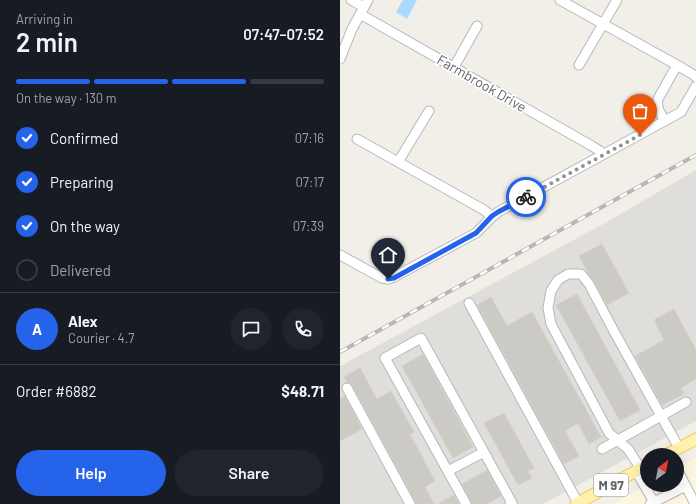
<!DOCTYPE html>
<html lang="en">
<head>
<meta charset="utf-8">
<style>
  :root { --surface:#171b24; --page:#20242c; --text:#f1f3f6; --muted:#9ea1a6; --line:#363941; --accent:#2563eb }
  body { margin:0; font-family:Barlow,sans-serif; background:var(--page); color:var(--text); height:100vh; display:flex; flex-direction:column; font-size:15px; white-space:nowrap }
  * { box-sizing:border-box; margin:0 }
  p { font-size:13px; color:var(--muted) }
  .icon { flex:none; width:22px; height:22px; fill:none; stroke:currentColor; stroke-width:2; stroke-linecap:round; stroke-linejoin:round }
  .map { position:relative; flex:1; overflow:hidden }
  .details { display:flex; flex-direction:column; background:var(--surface); width:340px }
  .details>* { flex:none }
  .needle { width:26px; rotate:32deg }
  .buttons { position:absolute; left:300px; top:448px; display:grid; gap:8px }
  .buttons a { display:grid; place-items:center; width:44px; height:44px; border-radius:50%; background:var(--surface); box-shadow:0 4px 16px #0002; font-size:20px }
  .pin { position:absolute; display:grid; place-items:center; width:34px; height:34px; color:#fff; margin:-41px -17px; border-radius:50% 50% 50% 0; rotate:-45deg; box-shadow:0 0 4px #0007 }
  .pin .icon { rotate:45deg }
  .courier { position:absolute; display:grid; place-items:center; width:40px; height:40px; margin:-20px; border:3px solid #2563eb; border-radius:50%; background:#fff; color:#222; box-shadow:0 1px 5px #0007 }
  .summary em { font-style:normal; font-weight:600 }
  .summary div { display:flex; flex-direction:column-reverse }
  .summary { display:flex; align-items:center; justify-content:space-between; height:68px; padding:0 16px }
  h1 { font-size:26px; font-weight:600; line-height:30px }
  .bar { display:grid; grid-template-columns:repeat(4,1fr); gap:6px 4px; align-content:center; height:48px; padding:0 16px }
  .bar i { height:5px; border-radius:3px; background:var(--line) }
  .bar .current { background:var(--accent) }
  .bar p { grid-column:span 4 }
  .line { display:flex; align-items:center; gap:10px; padding:0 16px; border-top:1px solid var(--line) }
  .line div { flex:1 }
  .round { display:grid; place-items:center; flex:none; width:42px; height:42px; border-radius:21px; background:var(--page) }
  ol { padding:0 16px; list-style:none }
  li { display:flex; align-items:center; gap:12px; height:44px }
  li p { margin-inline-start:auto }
  li .icon { padding:4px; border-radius:50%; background:var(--accent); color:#fff; stroke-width:4 }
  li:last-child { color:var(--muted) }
  li i { width:22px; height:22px; border:2px solid var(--line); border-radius:50% }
  .action { display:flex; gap:8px; margin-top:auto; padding:8px 16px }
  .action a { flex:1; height:46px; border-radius:24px; background:var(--accent); color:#fff; font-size:16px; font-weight:600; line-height:46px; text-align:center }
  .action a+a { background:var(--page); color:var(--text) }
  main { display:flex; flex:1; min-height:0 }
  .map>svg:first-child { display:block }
  .commercial { fill:#fef7e0 }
  .industrial { fill:#e0deda }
  .water { fill:#aadaff }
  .building { fill:#cccac5; stroke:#d6d1c6 }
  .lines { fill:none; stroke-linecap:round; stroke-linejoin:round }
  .minor-casing { stroke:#b5b8bc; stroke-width:11 }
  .major-casing { stroke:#f2c960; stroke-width:13 }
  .minor { stroke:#fff; stroke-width:9 }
  .major { stroke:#fff2af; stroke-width:11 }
  .rail-casing { stroke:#b6b7b8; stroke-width:4 }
  .rail { stroke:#fff; stroke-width:2.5; stroke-dasharray:8; stroke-linecap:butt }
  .done { stroke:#929495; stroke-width:4; stroke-dasharray:0 7.2 }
  .route { stroke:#2563eb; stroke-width:5 }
  .labels { text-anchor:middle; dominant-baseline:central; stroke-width:3.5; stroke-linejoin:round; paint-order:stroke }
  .shield { fill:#fff; stroke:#8f9295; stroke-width:1 }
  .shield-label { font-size:13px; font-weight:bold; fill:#5f6368 }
  .street-label { font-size:14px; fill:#5f6368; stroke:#fff }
</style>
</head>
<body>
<main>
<section class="details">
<div class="summary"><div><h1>2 min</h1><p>Arriving in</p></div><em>07:47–07:52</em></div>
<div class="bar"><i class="current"></i><i class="current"></i><i class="current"></i><i></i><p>On the way · 130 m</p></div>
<ol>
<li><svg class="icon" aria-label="check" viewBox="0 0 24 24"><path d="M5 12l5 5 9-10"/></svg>Confirmed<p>07:16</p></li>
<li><svg class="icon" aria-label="check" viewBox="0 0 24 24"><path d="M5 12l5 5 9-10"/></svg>Preparing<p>07:17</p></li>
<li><svg class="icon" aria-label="check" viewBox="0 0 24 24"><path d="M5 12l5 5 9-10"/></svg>On the way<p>07:39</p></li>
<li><i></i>Delivered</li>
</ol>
<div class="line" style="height:72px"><b class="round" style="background:var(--accent);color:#fff">A</b><div><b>Alex</b><p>Courier · 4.7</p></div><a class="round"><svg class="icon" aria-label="chat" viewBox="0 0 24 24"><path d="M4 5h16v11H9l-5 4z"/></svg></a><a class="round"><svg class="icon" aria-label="phone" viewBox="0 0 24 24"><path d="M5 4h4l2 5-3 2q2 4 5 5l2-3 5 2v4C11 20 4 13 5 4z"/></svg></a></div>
<div class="line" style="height:52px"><div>Order #6882</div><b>$48.71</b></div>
<div class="action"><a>Help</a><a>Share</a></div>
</section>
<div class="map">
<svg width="356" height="504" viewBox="0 0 356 504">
  <rect width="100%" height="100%" fill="#f1efe8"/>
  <path class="commercial" d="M356 458V504H272L307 485H337V468Z"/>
  <path class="industrial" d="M356 170V421L203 504H0V366L267 222Z"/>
  <path class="water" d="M63 0H77L67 19 56 12Z"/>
  <path class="building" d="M262 244 289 293 267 305 254 281 249 274 239 256Z
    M237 294 300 410 280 421 216 305Z
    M151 297 167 326 192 312 261 437 249 444 238 423 225 431 239 456 224 464 137 305Z
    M334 309 356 350V379L341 388 344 394 322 405 295 356 324 340 314 320Z
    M83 354 133 447 113 458 62 366Z
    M20 368 37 399 51 391 74 432 70 434 95 481 85 487 94 504H76L75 501 12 385 10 383 7 382 4 377Z
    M5 396 22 429 0 441V399Z
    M164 413 194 468 188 471 192 478 178 485 144 423Z
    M147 470 161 496 147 504H132L122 484Z
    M114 495 119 504H98Z"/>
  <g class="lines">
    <defs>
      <path id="minor" d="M11 0 24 7
        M220 0 337 65 354 75 356 77
        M20 14 252 146 260 151 262 155
        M0 59 12 29 28 0
        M239 65 277 0
        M114 67 137 26
        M325 121C321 114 316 108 318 99L337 65
        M17 139 144 210 152 217
        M58 162 89 111
        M0 255 42 278 48 279 54 277 136 233 152 217 158 212 341 112 356 86
        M129 303 238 503
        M7 388 70 504
        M262 449 346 402
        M301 469 288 449 269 433 211 324 208 308 211 291 218 280 228 274H241L249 284 276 335 339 448
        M337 469 355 504
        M108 471 144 452
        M296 471 314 502
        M126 504 45 358 81 338 172 503 170 504
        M310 504 346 486"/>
      <path id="major" d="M326 455 356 439
        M236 504 307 465"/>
    </defs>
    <use href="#minor" class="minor-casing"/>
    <use href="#major" class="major-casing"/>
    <use href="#minor" class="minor"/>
    <use href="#major" class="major"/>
    <defs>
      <path id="rail" d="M0 352 356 155"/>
    </defs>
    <use href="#rail" class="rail-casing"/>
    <use href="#rail" class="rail"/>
  </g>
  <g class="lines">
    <path class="done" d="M186 197 300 135"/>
    <path class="route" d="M48 279 54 278 136 233 152 216 158 212 186 197"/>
  </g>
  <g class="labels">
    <rect class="shield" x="254" y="474" width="34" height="22" rx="3"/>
    <g class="shield-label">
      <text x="271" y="485">M 97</text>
    </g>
    <g class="street-label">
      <text transform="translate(142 83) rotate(30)">Farmbrook Drive</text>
    </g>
  </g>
</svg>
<div class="buttons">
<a><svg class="needle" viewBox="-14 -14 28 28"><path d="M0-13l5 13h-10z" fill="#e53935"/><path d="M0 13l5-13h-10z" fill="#9ea1a6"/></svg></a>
</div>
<div class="pin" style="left:300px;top:135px;background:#ea580c"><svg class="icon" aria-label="bag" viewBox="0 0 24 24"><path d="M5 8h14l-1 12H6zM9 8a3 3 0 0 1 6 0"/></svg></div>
<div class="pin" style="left:48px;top:279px;background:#1f2937"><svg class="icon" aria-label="home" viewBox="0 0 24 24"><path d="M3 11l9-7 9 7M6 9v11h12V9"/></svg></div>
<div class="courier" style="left:186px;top:197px"><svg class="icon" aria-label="bike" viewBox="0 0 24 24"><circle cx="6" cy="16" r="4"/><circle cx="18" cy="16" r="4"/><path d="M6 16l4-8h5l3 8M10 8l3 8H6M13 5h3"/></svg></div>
</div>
</main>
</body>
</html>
